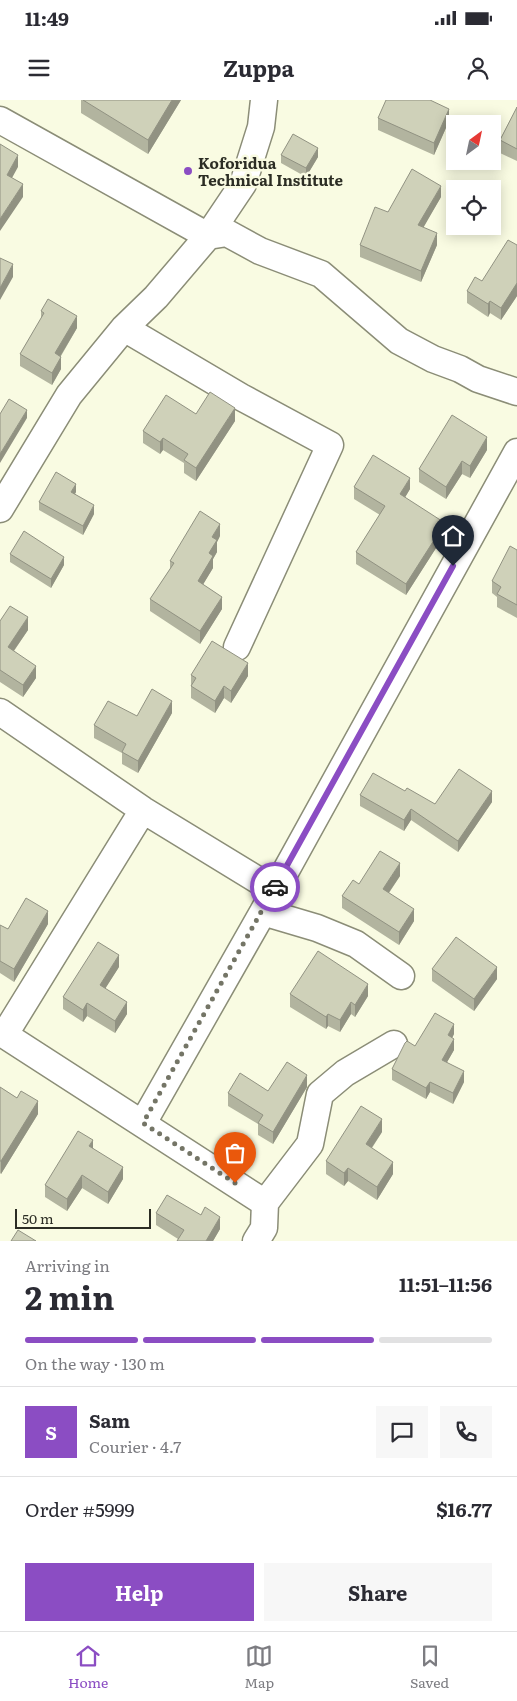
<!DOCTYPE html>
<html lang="en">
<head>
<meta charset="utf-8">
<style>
  :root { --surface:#fff; --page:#f7f7f7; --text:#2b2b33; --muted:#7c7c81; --line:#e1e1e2; --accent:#8b4dc3 }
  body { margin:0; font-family:Literata,serif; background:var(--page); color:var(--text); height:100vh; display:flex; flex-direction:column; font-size:19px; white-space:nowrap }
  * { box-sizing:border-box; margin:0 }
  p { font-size:16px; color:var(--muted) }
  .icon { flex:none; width:28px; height:28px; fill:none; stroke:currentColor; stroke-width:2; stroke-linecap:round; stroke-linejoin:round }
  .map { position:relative; height:1141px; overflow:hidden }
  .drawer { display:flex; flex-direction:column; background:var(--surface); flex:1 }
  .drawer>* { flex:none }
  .needle { width:32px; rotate:33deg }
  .buttons { position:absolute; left:446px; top:15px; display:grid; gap:10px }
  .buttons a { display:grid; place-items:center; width:55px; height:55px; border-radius:0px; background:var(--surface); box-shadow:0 2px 12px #0003; font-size:25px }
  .scale { position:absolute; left:15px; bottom:12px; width:136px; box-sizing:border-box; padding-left:5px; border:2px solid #2c2d24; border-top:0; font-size:14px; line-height:18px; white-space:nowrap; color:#2c2d24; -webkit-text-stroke:4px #f9fbe2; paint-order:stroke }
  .pin { position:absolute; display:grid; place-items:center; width:42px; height:42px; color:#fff; margin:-51px -21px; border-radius:50% 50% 50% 0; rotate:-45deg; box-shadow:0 0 5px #0007 }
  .pin .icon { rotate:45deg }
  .courier { position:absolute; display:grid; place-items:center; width:50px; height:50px; margin:-25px; border:4px solid #8b4dc3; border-radius:50%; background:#fff; color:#222; box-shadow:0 1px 6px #0007 }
  .headline em { font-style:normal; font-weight:700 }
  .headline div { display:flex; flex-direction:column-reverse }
  .headline { display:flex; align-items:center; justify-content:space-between; height:85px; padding:0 25px }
  h1 { font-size:32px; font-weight:700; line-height:38px }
  .bar { display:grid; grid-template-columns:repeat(4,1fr); gap:8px 5px; align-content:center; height:60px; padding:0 25px }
  .bar i { height:6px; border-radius:4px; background:var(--line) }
  .bar .selected { background:var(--accent) }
  .bar p { grid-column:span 4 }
  .line { display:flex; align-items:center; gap:12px; padding:0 25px; border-top:1px solid var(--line) }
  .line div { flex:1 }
  .round { display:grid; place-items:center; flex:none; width:52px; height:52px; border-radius:0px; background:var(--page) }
  .primary-button { display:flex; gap:10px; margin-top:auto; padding:10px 25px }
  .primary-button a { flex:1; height:58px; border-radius:0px; background:var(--accent); color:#fff; font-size:20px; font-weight:700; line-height:58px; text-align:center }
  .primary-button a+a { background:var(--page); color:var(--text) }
  .status { display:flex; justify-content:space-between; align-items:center; height:35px; padding:0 25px; background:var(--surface); direction:ltr }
  .status svg { height:14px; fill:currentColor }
  header { display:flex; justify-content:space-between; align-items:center; height:65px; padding:0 25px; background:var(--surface); font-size:22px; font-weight:700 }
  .tabs { display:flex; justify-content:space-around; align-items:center; height:70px; border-top:1px solid var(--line); background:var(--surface); font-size:14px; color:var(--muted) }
  .tabs a { display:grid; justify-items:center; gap:2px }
  .tabs .selected { color:var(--accent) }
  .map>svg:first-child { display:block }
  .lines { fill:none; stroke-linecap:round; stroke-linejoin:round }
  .minor-casing { stroke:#8b8d77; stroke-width:29 }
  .minor { stroke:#fff; stroke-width:26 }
  .wall { fill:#b2b49f }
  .shaded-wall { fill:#919282 }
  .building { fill:#cfd1b9; stroke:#919282 }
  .done { stroke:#747566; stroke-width:5; stroke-dasharray:0 9 }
  .route { stroke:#8b4dc3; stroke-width:6 }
  .poi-dot { fill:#8b4dc3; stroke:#f9fbe2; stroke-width:2 }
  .labels { text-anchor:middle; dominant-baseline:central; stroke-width:5; stroke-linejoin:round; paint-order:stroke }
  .poi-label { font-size:15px; font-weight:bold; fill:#2c2d24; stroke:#f9fbe2; text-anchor:start }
</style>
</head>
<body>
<div class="status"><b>11:49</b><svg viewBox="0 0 49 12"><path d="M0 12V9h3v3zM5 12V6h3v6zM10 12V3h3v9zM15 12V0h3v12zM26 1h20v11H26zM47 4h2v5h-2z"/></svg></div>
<header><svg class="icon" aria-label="menu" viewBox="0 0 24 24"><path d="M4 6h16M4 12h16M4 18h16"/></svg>Zuppa<svg class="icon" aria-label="person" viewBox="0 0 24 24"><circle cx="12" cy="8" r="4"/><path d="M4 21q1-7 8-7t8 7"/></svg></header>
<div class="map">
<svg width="517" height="1141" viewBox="0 0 517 1141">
  <rect width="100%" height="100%" fill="#f9fbe2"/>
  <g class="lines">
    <defs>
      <path id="minor" d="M0 20 208 136 227 133 260 151 321 174 399 241 433 259 460 269 478 279 517 292
        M124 228 241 297 330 345 237 547
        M0 409 69 295 124 228 156 197 208 136 243 84 261 27 264 0
        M0 612 143 710 274 790
        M263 812 317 828 356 844 401 876
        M0 932 265 1103
        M5 934 143 710
        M143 1023 263 812 517 352
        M256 1141 264 1128 265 1103 310 1044 320 994 345 973 394 944"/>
    </defs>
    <use href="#minor" class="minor-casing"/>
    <use href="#minor" class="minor"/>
  </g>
  <path class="wall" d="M81 0H181L148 54 81 13Z
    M517 7V61L500 53V40Z
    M378 18 449 21 434 55 378 30Z
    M281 55 318 57 306 77 281 63Z
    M441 97 423 127 437 145 421 182 360 157V145L388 112Z
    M517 145V196L501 220 490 213 488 217 467 203V191L482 181Z
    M41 211 77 228 61 256V269L52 285 20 266V254L41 219Z
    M196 314 235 321 196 381 184 373V363L163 350 160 354 143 343V331Z
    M487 350 470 378 462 374 446 399 419 382V369Z
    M354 387 410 389 405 397 445 434 406 495 356 464V452L380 415 354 399Z
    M76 392 75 394 94 414 83 435 39 410V402Z
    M220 436 217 442V452L213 459V468L203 484 222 509 200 544 150 511V499L170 469V461Z
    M517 450V518L497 507V497L492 493V481Z
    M10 454 64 465 51 488 10 462Z
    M0 521 28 530 14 551 36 578 23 597 0 582Z
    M191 575 248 576 231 603 224 598 215 613 191 598Z
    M172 613 138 673 122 664V653L94 638V625L137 616Z
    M405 691 435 704 492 702 458 752 411 720 404 731 360 706V695Z
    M400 776 389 793 414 821 399 845 342 808V796L359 784Z
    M48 824 14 882 0 873V825L8 829Z
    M119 867 105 888 127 914 115 933 87 916 83 922 63 909V897Z
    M432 869 497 879 474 911 432 881Z
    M290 894 368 896 355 917 351 914 340 932 328 926 326 929 290 907Z
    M454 934 452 938 454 950 447 962 464 982 453 1004 430 992 426 999 392 980V969L415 946Z
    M0 987 17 998 38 1014 1 1074 0 1073Z
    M307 987 273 1044 258 1035V1024L228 1006V993L268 991Z
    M382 1032 372 1048 393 1074 377 1100 348 1081 344 1086 326 1074V1061Z
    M93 1048 123 1079 108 1104 82 1088 67 1111 45 1097V1085Z
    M156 1113 220 1129 213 1141H177L178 1139 156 1125Z"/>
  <path class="shaded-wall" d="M172 0H181L148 54V40Z
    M449 9V21L434 55V43Z
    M318 48V57L306 77V68Z
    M18 55V67L7 87V75Z
    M23 84V97L0 131V119Z
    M441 86V97L418 137V125Z
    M437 133V145L421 182V171Z
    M13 164V177L0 200V188Z
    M517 183V196L501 220V208Z
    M490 201V213L488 217V204Z
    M77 216V228L55 265V253Z
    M61 257V269L52 285V273Z
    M235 308V321L196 381V368Z
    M27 310V318L0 363V354Z
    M487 337V350L470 378V366Z
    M163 338V350L160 354V342Z
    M462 361V374L446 399V387Z
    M410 378V389L400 406V394Z
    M76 384V392L71 401V392Z
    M94 405V414L83 435V426Z
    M445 423V434L406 495V484Z
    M220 424V436L217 442V452L213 459V468L198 493V481L209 453 212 437Z
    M64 457V465L51 488V479Z
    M222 497V509L200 544V531Z
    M28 517V530L8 559V547Z
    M248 563V576L231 603V591Z
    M36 566V578L23 597V585Z
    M224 586V598L215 613V601Z
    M172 601V613L138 673V661Z
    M492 691V702L458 752V741Z
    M411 709V720L404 731V720Z
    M400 763V776L383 801V789Z
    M414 809V821L399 845V832Z
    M48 811V824L14 882V869Z
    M119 855V867L100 897V885Z
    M497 867V879L474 911V899Z
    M368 884V896L355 917V905Z
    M127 902V914L115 933V921Z
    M351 902V914L340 932V920Z
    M87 903V916L83 922V910Z
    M328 914V926L326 929V917Z
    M454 924V934L448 946V935Z
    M454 939V950L442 971V960Z
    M464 971V982L453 1004V993Z
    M307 975V987L273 1044V1032Z
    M430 982V992L426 999V988Z
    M38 1001V1014L1 1074V1061Z
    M382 1019V1032L366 1056V1044Z
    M93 1040V1052L89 1046Z
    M393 1062V1074L377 1100V1087Z
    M123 1067V1079L108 1104V1092Z
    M348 1068V1081L344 1086V1073Z
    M82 1075V1088L67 1111V1099Z
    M220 1117V1129L213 1141H206Z"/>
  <path class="building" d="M83 0H172L148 40Z
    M386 0H430L449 9 434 43 378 18Z
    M517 7V49L500 40Z
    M293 34 318 48 306 68 281 55Z
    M0 44 18 55 7 75 23 84 0 119Z
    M412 69 441 86 418 125 437 133 421 171 360 145 375 107 388 112Z
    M508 140 517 145V183L501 208 490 201 488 204 467 191 475 177 482 181Z
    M0 158 13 164 0 188Z
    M48 199 77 216 55 253 61 257 52 273 20 254 44 213 41 211Z
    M210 292 235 308 196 368 184 360 188 354 163 338 160 342 143 331 166 295 196 314Z
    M9 299 27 310 0 354V314Z
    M452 315 487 337 470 366 462 361 446 387 419 369Z
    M373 355 410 378 400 394 445 423 406 484 356 452 385 406 354 387Z
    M56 372 76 384 71 392 94 405 83 426 39 402Z
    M200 411 220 424 212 437 217 440 209 453 213 456 198 481 222 497 200 531 150 499 174 463 170 461Z
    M24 431 64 457 51 479 10 454Z
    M510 446 517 450V505L497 494 501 487 492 481Z
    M10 506 28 517 8 547 36 566 23 585 0 570V521Z
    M212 541 248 563 231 591 224 586 215 601 191 586 196 578 191 575Z
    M152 589 172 601 138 661 122 652 126 644 94 625 108 601 137 616Z
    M459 669 492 691 458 741 411 709 404 720 360 695 373 673 405 691 407 688 435 704Z
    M380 751 400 763 383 789 414 809 399 832 342 796 353 780 359 784Z
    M26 798 48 811 14 869 0 861V825L8 829Z
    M456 837 497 867 474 899 432 869Z
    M98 842 119 855 100 885 127 902 115 921 87 903 83 910 63 897Z
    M318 851 368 884 355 905 351 902 340 920 328 914 326 917 290 894Z
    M435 913 454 924 448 935 454 939 442 960 464 971 453 993 430 982 426 988 392 969 405 943 407 941 415 946Z
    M287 962 307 975 273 1032 258 1023 263 1015 228 993 240 973 268 991Z
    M0 987 17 998 21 991 38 1001 1 1061H0Z
    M361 1006 382 1019 366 1044 393 1062 377 1087 348 1068 344 1073 326 1061Z
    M78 1031 93 1040 89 1046 123 1067 108 1092 82 1075 67 1099 45 1085Z
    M167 1095 201 1115 205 1107 220 1117 206 1141H177L184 1130 156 1113Z
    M18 1130 36 1141H11Z"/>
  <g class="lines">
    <path class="done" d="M235 1083 143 1023 275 787"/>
    <path class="route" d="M275 787 453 466"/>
  </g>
  <circle class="poi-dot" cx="188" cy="71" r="5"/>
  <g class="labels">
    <g class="poi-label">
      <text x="198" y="62">Koforidua<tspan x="198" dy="17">Technical Institute</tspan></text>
    </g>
  </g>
</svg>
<div class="buttons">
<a><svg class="needle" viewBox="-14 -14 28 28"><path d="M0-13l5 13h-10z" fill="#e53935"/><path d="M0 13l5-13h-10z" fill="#7c7c81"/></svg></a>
<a><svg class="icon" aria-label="locate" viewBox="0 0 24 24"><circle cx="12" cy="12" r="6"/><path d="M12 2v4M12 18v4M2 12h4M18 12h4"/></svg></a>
</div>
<div class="scale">50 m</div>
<div class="pin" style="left:235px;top:1083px;background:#ea580c"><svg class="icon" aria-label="bag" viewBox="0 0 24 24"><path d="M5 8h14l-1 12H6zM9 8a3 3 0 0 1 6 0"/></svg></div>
<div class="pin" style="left:453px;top:466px;background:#1f2937"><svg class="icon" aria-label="home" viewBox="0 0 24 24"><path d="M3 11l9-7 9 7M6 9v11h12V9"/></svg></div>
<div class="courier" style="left:275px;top:787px"><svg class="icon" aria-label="car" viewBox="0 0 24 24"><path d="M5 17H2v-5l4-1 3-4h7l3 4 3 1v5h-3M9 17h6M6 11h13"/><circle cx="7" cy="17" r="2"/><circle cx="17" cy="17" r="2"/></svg></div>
</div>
<section class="drawer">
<div class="headline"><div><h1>2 min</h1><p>Arriving in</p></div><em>11:51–11:56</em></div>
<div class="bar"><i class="selected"></i><i class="selected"></i><i class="selected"></i><i></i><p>On the way · 130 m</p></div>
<div class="line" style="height:90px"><b class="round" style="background:var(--accent);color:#fff">S</b><div><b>Sam</b><p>Courier · 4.7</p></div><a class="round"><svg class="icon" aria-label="chat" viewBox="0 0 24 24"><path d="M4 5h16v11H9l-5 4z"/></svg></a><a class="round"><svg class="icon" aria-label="phone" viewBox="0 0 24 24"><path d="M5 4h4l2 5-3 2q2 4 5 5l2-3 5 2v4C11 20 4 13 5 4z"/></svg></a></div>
<div class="line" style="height:65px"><div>Order #5999</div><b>$16.77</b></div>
<div class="primary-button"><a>Help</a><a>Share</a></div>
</section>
<nav class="tabs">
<a class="selected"><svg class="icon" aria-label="home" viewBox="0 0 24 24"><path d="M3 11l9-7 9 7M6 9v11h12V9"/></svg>Home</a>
<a><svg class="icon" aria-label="map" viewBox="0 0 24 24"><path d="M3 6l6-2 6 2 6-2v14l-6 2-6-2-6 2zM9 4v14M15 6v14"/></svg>Map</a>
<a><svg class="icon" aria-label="saved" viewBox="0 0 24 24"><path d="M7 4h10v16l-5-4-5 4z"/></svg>Saved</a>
</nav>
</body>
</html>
